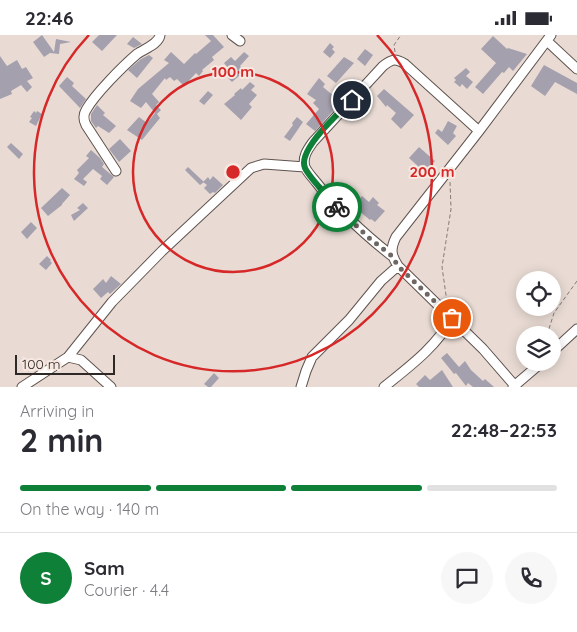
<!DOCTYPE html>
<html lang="en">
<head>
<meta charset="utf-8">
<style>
  :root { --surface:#fff; --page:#f7f7f7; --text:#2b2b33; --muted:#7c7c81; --line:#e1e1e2; --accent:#0e8037 }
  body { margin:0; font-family:Quicksand,sans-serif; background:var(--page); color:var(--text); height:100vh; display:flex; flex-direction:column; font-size:19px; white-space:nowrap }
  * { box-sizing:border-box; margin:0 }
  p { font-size:16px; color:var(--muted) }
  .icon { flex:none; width:28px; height:28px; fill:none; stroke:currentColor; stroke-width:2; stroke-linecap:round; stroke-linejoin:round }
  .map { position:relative; height:352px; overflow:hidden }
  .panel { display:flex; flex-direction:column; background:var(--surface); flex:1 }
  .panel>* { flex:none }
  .buttons { position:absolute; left:516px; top:236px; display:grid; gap:10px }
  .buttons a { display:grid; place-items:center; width:45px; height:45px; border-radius:50%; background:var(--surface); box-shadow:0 2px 12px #0003; font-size:25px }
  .scale { position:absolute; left:15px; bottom:12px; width:100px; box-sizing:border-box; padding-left:5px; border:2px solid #2e2927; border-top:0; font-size:14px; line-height:18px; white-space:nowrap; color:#2e2927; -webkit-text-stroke:4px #f7e8e1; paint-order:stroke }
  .pin { position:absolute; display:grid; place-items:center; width:42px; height:42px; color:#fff; margin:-21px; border:2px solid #fff; border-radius:50%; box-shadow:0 1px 5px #0007 }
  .courier { position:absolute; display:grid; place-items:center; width:50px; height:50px; margin:-25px; border:4px solid #0e8037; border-radius:50%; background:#fff; color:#222; box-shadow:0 1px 6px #0007 }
  .overview em { font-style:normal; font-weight:700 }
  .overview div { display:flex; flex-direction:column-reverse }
  .overview { display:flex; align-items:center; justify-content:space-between; height:85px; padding:0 20px }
  h1 { font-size:32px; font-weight:700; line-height:38px }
  .bar { display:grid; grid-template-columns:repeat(4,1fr); gap:8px 5px; align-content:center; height:60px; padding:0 20px }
  .bar i { height:6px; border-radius:4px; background:var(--line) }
  .bar .active { background:var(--accent) }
  .bar p { grid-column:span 4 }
  .line { display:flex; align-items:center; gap:12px; padding:0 20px; border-top:1px solid var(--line) }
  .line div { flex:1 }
  .round { display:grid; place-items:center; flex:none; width:52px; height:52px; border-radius:26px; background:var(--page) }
  .status { display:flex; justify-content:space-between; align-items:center; height:35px; padding:0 25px; background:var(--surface); direction:ltr }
  .status svg { height:14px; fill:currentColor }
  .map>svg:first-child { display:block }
  .building { fill:#a4a0ad }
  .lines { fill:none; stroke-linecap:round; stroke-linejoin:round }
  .minor-casing { stroke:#5f534e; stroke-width:11 }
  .path { stroke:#847a76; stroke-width:1; stroke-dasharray:4 2.5; stroke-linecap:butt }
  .minor { stroke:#fff; stroke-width:9 }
  .done { stroke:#6f6764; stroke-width:5; stroke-dasharray:0 9 }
  .route { stroke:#0e8037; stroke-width:6 }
  .ring { fill:none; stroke:#d62828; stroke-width:2.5 }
  .centre { fill:#d62828; stroke:#f7e8e1; stroke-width:2.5 }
  .ring-label { font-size:15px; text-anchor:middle; font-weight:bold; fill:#d62828; stroke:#f7e8e1; stroke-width:4; stroke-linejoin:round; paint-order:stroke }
</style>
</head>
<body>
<div class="status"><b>22:46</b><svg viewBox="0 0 49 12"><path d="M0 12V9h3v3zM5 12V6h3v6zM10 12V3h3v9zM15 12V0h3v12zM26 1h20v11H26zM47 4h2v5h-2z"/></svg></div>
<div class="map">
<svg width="577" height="352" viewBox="0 0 577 352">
  <rect width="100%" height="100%" fill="#e9dbd4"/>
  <path class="building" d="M42 0 54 17 56 4 71 7 60 9 59 19 50 18 44 22 33 7Z
    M99 0H117L102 16 92 7Z
    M205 0H213L224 12 212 22 214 25 202 35 203 36 199 41 196 38 184 51 177 44 174 46 170 42 166 45 165 43 152 59 159 67 156 70 161 75 157 79 160 83 142 105 127 95 139 82 147 88 155 78 146 67 141 73 130 66 138 54 169 28 164 25 171 17 184 29 195 18 196 19 211 6Z
    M493 1 507 14 508 13 527 19 513 36 509 32 504 38 502 37 483 59 475 52 496 28 481 14Z
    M133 2 142 9 134 13 127 9Z
    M330 8 334 12 332 14 335 17 330 23 323 17Z
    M365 14 373 20 365 31 357 24Z
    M244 17 249 21 240 31 245 36 232 47 227 42 231 37 224 28 231 22 235 26Z
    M149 20 153 23 137 43 128 35 141 24Z
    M0 21 7 31 17 25 22 34 26 32 33 43 27 46 32 52 27 57 21 50 11 56 12 59 0 64Z
    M344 22 354 28 336 48 327 41Z
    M544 30 577 48V59L555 47 545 61 531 51Z
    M466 33 470 37 466 41 473 47 467 54 462 49 460 52 454 47 456 45 454 43Z
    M67 42 74 48 72 51 86 64 80 73 59 51Z
    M319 43 325 49 323 52 341 67 315 96 306 89 319 74 313 68 316 65 307 59Z
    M250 47 255 51 251 55 257 60 249 69 252 72 241 85 224 69 235 60 234 59 241 53 242 55Z
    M384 54 414 80 401 94 391 84 396 78 387 70 386 72 377 61Z
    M208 56 213 60 204 70 199 66Z
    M97 70 105 78 103 80 116 91 109 98 98 91 96 93 91 86V79Z
    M34 76 36 78 37 76 42 79 36 91 29 87 32 83 30 82Z
    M297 82 303 87 290 106 284 102 293 90 292 88Z
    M448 86 457 91 453 98 456 101 448 110 435 98 438 94 442 97Z
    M120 104 131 116 119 127 109 114Z
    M11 108 23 119 19 124 7 112Z
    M419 112 435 126 428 134 424 130 421 134 409 123Z
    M91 115 100 123 104 129 102 132 114 142 107 150 100 144 102 141 93 134 83 144 87 147 84 151 74 144 79 138 77 135 89 123 86 121Z
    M188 132 204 147 200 150 185 135Z
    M213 141 223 150 215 158 213 157 210 159 204 153 207 150 203 147 208 142 210 145Z
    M62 153 70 160 62 169V170L48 181 41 173Z
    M362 161 369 167 373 162 379 168 377 170 385 176 375 187 371 184 370 185 353 171Z
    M83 168 88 173 74 186 71 180 80 175 77 173Z
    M31 187 37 193 27 204 21 197Z
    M47 221 51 225 50 226 52 228 46 235 39 229Z
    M111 241 121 249 110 259 108 257 101 263 93 254 103 244 106 248Z
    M447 318 459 332 465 326 471 335 483 346 485 344 494 352H473L468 348 466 351 456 338 454 339 441 323Z
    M442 335 453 352H419L416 349 425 340 430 345Z
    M214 338 219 343 211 352H208L204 349Z"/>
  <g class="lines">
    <defs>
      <path id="minor" d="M232 0 240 6
        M547 6 577 34
        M116 136 86 90C83 84 83 80 86 75 95 59 123 31 137 19 144 14 159 9 160 0
        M392 221C364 199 338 175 316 147 313 143 307 137 305 132 302 122 308 114 313 107L383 31C392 24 395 23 405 29L479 96
        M552 317 577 294
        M68 322 112 267 162 216 251 133 264 129 305 132
        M22 352 68 322 81 325 111 352
        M301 352 306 336 312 322 349 285 381 246 398 231
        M384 352C410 331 436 312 452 283
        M513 352 541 328
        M516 352 483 314 398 231C391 220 390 214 396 202L479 96 551 0"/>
    </defs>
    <use href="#minor" class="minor-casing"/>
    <path class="path" d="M395 17 394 10 401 0
      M447 267 442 232 451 174 450 147
      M547 300 554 278 577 246"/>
    <use href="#minor" class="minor"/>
  </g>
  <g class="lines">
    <path class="done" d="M337 172 368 202 392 221 398 231 452 283"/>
    <path class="route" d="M337 172C329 162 310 144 305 133 297 115 339 78 352 65"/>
  </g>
  <g class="ring">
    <circle cx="233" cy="137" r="100"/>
    <path d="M377 0A199 199 0 1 1 89 0"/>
  </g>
  <circle cx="233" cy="137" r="8" class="centre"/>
  <g class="ring-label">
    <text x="233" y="42">100 m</text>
    <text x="432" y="142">200 m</text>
  </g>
</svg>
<div class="buttons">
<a><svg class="icon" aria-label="locate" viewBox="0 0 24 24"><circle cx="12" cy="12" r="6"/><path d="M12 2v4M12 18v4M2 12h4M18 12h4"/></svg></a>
<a><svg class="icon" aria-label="layers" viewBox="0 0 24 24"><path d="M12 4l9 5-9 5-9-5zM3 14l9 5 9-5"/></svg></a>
</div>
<div class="scale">100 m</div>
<div class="pin" style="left:452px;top:283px;background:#ea580c"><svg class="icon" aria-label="bag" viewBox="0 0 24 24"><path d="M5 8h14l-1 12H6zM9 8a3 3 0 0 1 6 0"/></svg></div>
<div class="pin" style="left:352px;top:65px;background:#1f2937"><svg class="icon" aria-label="home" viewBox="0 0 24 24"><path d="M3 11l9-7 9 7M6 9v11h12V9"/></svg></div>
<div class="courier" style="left:337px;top:172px"><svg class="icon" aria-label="bike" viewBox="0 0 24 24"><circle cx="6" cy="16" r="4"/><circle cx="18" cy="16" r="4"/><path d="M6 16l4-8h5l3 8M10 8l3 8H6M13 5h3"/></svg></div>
</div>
<section class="panel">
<div class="overview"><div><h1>2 min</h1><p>Arriving in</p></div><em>22:48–22:53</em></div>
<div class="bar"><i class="active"></i><i class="active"></i><i class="active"></i><i></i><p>On the way · 140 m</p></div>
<div class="line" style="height:90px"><b class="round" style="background:var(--accent);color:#fff">S</b><div><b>Sam</b><p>Courier · 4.4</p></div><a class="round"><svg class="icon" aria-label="chat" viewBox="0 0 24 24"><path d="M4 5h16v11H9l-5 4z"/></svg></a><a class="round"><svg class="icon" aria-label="phone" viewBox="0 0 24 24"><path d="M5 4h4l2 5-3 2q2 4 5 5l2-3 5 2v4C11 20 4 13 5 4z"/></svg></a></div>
</section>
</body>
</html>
